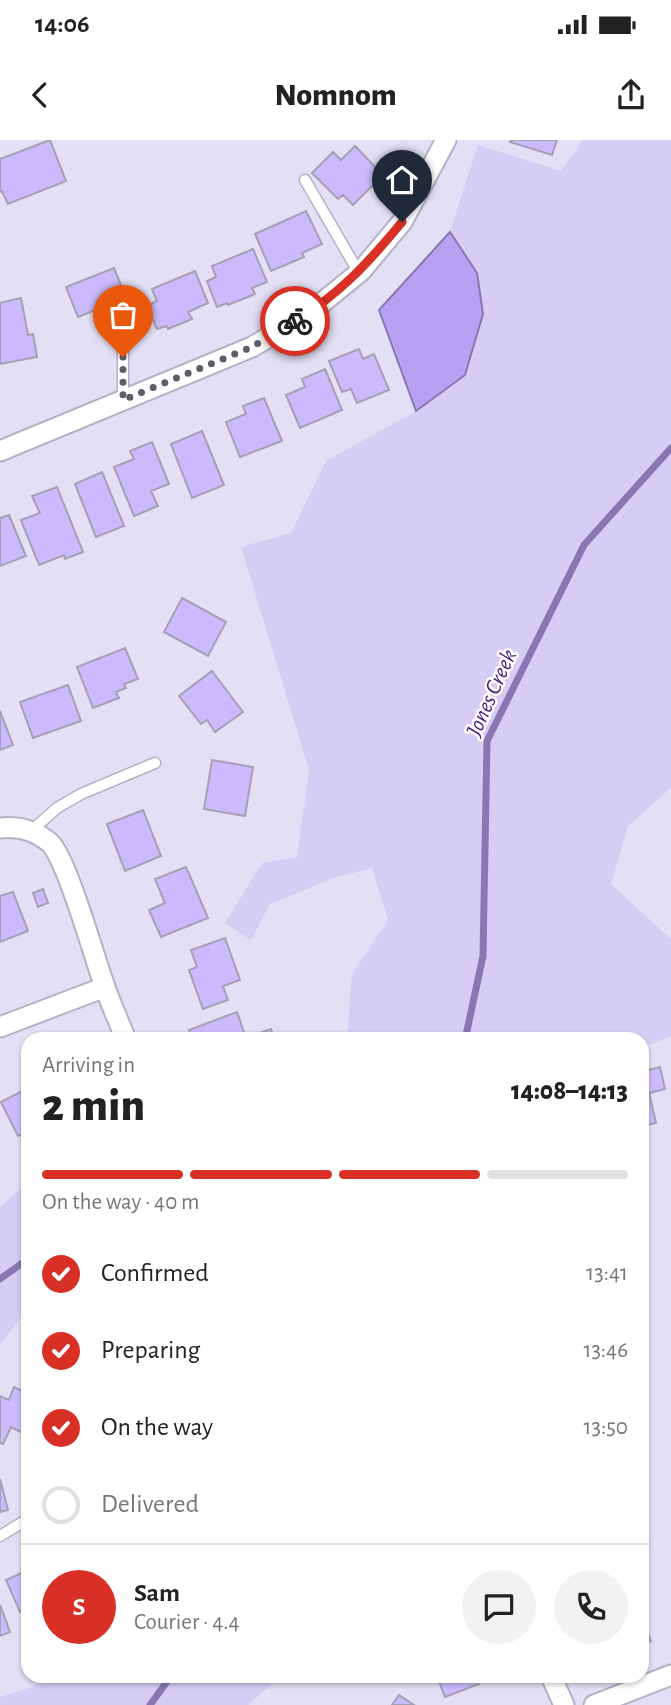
<!DOCTYPE html>
<html lang="en">
<head>
<meta charset="utf-8">
<style>
  :root { --surface:#fff; --page:#f2f2f2; --text:#222; --muted:#767676; --line:#e0e0e0; --accent:#d93025 }
  body { margin:0; font-family:"Alegreya Sans",sans-serif; background:var(--page); color:var(--text); height:100vh; display:flex; flex-direction:column; font-size:26px; white-space:nowrap }
  * { box-sizing:border-box; margin:0 }
  p { font-size:23px; color:var(--muted) }
  .icon { flex:none; width:38px; height:38px; fill:none; stroke:currentColor; stroke-width:2; stroke-linecap:round; stroke-linejoin:round }
  .map { position:relative; flex:1; overflow:hidden }
  .details { position:absolute; left:21px; top:892px; width:628px; height:651px; display:flex; flex-direction:column; background:var(--surface); border-radius:21px; box-shadow:0 2px 5px #0004 }
  .details>* { flex:none }
  .pin { position:absolute; display:grid; place-items:center; width:60px; height:60px; color:#fff; margin:-72px -30px; border-radius:50% 50% 50% 0; rotate:-45deg; box-shadow:0 0 7px #0007 }
  .pin .icon { rotate:45deg }
  .courier { position:absolute; display:grid; place-items:center; width:70px; height:70px; margin:-35px; border:5px solid #d93025; border-radius:50%; background:#fff; color:#222; box-shadow:0 2px 9px #0007 }
  .headline em { font-style:normal; font-weight:800 }
  .headline div { display:flex; flex-direction:column-reverse }
  .headline { display:flex; align-items:center; justify-content:space-between; height:119px; padding:0 21px }
  h1 { font-size:46px; font-weight:800; line-height:52px }
  .bar { display:grid; grid-template-columns:repeat(4,1fr); gap:10px 7px; align-content:center; height:84px; padding:0 21px }
  .bar i { height:9px; border-radius:5px; background:var(--line) }
  .bar .active { background:var(--accent) }
  .bar p { grid-column:span 4 }
  .line { display:flex; align-items:center; gap:18px; padding:0 21px; border-top:2px solid var(--line) }
  .line div { flex:1 }
  .round { display:grid; place-items:center; flex:none; width:74px; height:74px; border-radius:37px; background:var(--page) }
  ol { padding:0 21px; list-style:none }
  li { display:flex; align-items:center; gap:21px; height:77px }
  li p { margin-inline-start:auto }
  li .icon { padding:7px; border-radius:50%; background:var(--accent); color:#fff; stroke-width:4 }
  li:last-child { color:var(--muted) }
  li i { width:38px; height:38px; border:4px solid var(--line); border-radius:50% }
  .status { display:flex; justify-content:space-between; align-items:center; height:49px; padding:0 35px; background:var(--surface); direction:ltr }
  .status svg { height:19px; fill:currentColor }
  header { display:flex; justify-content:space-between; align-items:center; height:91px; padding:0 21px; background:var(--surface); font-size:32px; font-weight:800 }
  .map>svg:first-child { display:block }
  .green { fill:#d6cdf5 }
  .water { fill:#b6a1f3; stroke:#8778b3; stroke-width:2 }
  .lines { fill:none; stroke-linecap:round; stroke-linejoin:round }
  .stream { stroke:#8778b3; stroke-width:7 }
  .building { fill:#cbbbfe; stroke:#a5a1b4; stroke-width:2 }
  .lane-casing { stroke:#b6b2c6; stroke-width:13 }
  .street-casing { stroke:#b6b2c6; stroke-width:23 }
  .lane { stroke:#fff; stroke-width:10 }
  .street { stroke:#fff; stroke-width:19 }
  .done { stroke:#605d69; stroke-width:7; stroke-dasharray:0 12.6 }
  .route { stroke:#d93025; stroke-width:9 }
  .labels { text-anchor:middle; dominant-baseline:central; stroke-width:5; stroke-linejoin:round; paint-order:stroke }
  .water-label { font-size:23px; font-style:italic; fill:#462180; stroke:#fff }
</style>
</head>
<body>
<div class="status"><b>14:06</b><svg viewBox="0 0 49 12"><path d="M0 12V9h3v3zM5 12V6h3v6zM10 12V3h3v9zM15 12V0h3v12zM26 1h20v11H26zM47 4h2v5h-2z"/></svg></div>
<header><svg class="icon" aria-label="back" viewBox="0 0 24 24"><path d="M15 5l-7 7 7 7"/></svg>Nomnom<svg class="icon" aria-label="share" viewBox="0 0 24 24"><path d="M12 15V3M7 8l5-5 5 5M5 13v7h14v-7"/></svg></header>
<div class="map">
<svg width="671" height="1565" viewBox="0 0 671 1565">
  <rect width="100%" height="100%" fill="#e3dff4"/>
  <path class="green" d="M583 0H671V648L628 686 611 744 671 799V896L642 908V900L347 899 352 834 388 780 372 728 334 738 270 764 251 800 225 783 262 723 297 717 309 630 241 407 291 393 326 321 416 271 465 235 477 133 450 91 478 5 561 31Z
    M28 1042V1168L0 1204V1067Z
    M55 1536H285V1537L272 1544 248 1565H0V1557L32 1547Z"/>
  <path class="water" d="M450 92 477 133 483 174 465 235 416 271 379 170Z"/>
  <g class="lines">
    <path class="stream" d="M465 900 483 816 487 601 584 405 671 308
      M0 1139 28 1119
      M150 1565 171 1536"/>
  </g>
  <path class="building" d="M50 0 66 41 8 64 2 51 0 52V19Z
    M511 0H557L552 15 510 2Z
    M355 6 383 35 353 65 343 55 338 59 312 33 333 12 341 20Z
    M306 71 322 104 302 113 304 117 271 131 255 94Z
    M253 109 267 142 252 148 255 154 228 165 227 163 217 167 207 141 216 137 212 126Z
    M114 128 129 165 106 175 103 167 78 177 66 147Z
    M195 131 208 163 188 172 192 179 168 189 167 186 157 189 147 166 157 161 152 149Z
    M21 158 28 195 33 194 37 217 0 224V163Z
    M359 209 363 219 374 214 389 250 357 263 351 249 342 252 329 221Z
    M325 229 342 270 300 288 286 255 305 247 302 239Z
    M264 258 282 301 240 317 226 282 246 274 243 266Z
    M202 291 224 345 192 358 171 304Z
    M152 302 169 344 151 351 158 366 134 376 114 327 134 319 130 311Z
    M102 332 124 386 96 397 75 344Z
    M57 347 83 412 65 419 64 415 39 425 21 380 40 373 32 356Z
    M9 375 26 416 0 426V378Z
    M182 458 226 482 208 516 164 492Z
    M125 508 138 539 124 544 126 548 116 552 119 558 93 568 77 527Z
    M212 531 243 572 215 592 207 580 201 584 179 556Z
    M68 545 81 581 33 598 20 562Z
    M0 571 13 605 0 610Z
    M212 620 253 627 245 676 204 669Z
    M143 670 161 716 125 731 107 684Z
    M186 727 208 778 161 797 149 770 165 763 155 739Z
    M43 749 48 763 38 767 33 753Z
    M13 752 28 791 0 802V756Z
    M225 798 240 840 223 846 228 860 203 869 189 830 197 827 191 810Z
    M237 872 246 898 271 889 274 900H193L189 890Z
    M28 927V943L22 930Z
    M660 927 665 949 649 953 656 983 642 986V932Z
    M28 948V991L18 996 1 962Z
    M14 1247 28 1254V1292L27 1295 11 1287 3 1304 0 1303V1256L9 1260Z
    M0 1339 8 1370 0 1372Z
    M28 1430V1468L20 1472 6 1440Z
    M0 1465 10 1492 0 1496Z
    M642 1478 651 1501 642 1505Z
    M437 1536H476L479 1544 445 1557Z
    M399 1555 414 1565H392Z"/>
  <g class="lines">
    <defs>
      <path id="lane" d="M305 40 359 133
        M123 260V174
        M31 691 57 668 81 654 155 623
        M0 1396 28 1379"/>
      <path id="street" d="M0 311 252 207 312 171 361 131 402 82 446 0
        M0 688C19 686 35 690 50 703 67 719 94 817 104 844 110 863 119 881 126 900
        M0 887 105 847
        M551 1536 564 1565
        M594 1565 671 1535"/>
    </defs>
    <use href="#lane" class="lane-casing"/>
    <use href="#street" class="street-casing"/>
    <use href="#lane" class="lane"/>
    <use href="#street" class="street"/>
  </g>
  <g class="lines">
    <path class="done" d="M123 217V260L252 207 295 181"/>
    <path class="route" d="M295 181C340 154 369 122 402 82"/>
  </g>
  <g class="labels">
    <g class="water-label">
      <text transform="translate(492 553) rotate(-66)">Jones Creek</text>
    </g>
  </g>
</svg>
<div class="pin" style="left:123px;top:217px;background:#ea580c"><svg class="icon" aria-label="bag" viewBox="0 0 24 24"><path d="M5 8h14l-1 12H6zM9 8a3 3 0 0 1 6 0"/></svg></div>
<div class="pin" style="left:402px;top:82px;background:#1f2937"><svg class="icon" aria-label="home" viewBox="0 0 24 24"><path d="M3 11l9-7 9 7M6 9v11h12V9"/></svg></div>
<div class="courier" style="left:295px;top:181px"><svg class="icon" aria-label="bike" viewBox="0 0 24 24"><circle cx="6" cy="16" r="4"/><circle cx="18" cy="16" r="4"/><path d="M6 16l4-8h5l3 8M10 8l3 8H6M13 5h3"/></svg></div>
<section class="details">
<div class="headline"><div><h1>2 min</h1><p>Arriving in</p></div><em>14:08–14:13</em></div>
<div class="bar"><i class="active"></i><i class="active"></i><i class="active"></i><i></i><p>On the way · 40 m</p></div>
<ol>
<li><svg class="icon" aria-label="check" viewBox="0 0 24 24"><path d="M5 12l5 5 9-10"/></svg>Confirmed<p>13:41</p></li>
<li><svg class="icon" aria-label="check" viewBox="0 0 24 24"><path d="M5 12l5 5 9-10"/></svg>Preparing<p>13:46</p></li>
<li><svg class="icon" aria-label="check" viewBox="0 0 24 24"><path d="M5 12l5 5 9-10"/></svg>On the way<p>13:50</p></li>
<li><i></i>Delivered</li>
</ol>
<div class="line" style="height:126px"><b class="round" style="background:var(--accent);color:#fff">S</b><div><b>Sam</b><p>Courier · 4.4</p></div><a class="round"><svg class="icon" aria-label="chat" viewBox="0 0 24 24"><path d="M4 5h16v11H9l-5 4z"/></svg></a><a class="round"><svg class="icon" aria-label="phone" viewBox="0 0 24 24"><path d="M5 4h4l2 5-3 2q2 4 5 5l2-3 5 2v4C11 20 4 13 5 4z"/></svg></a></div>
</section>
</div>
</body>
</html>
